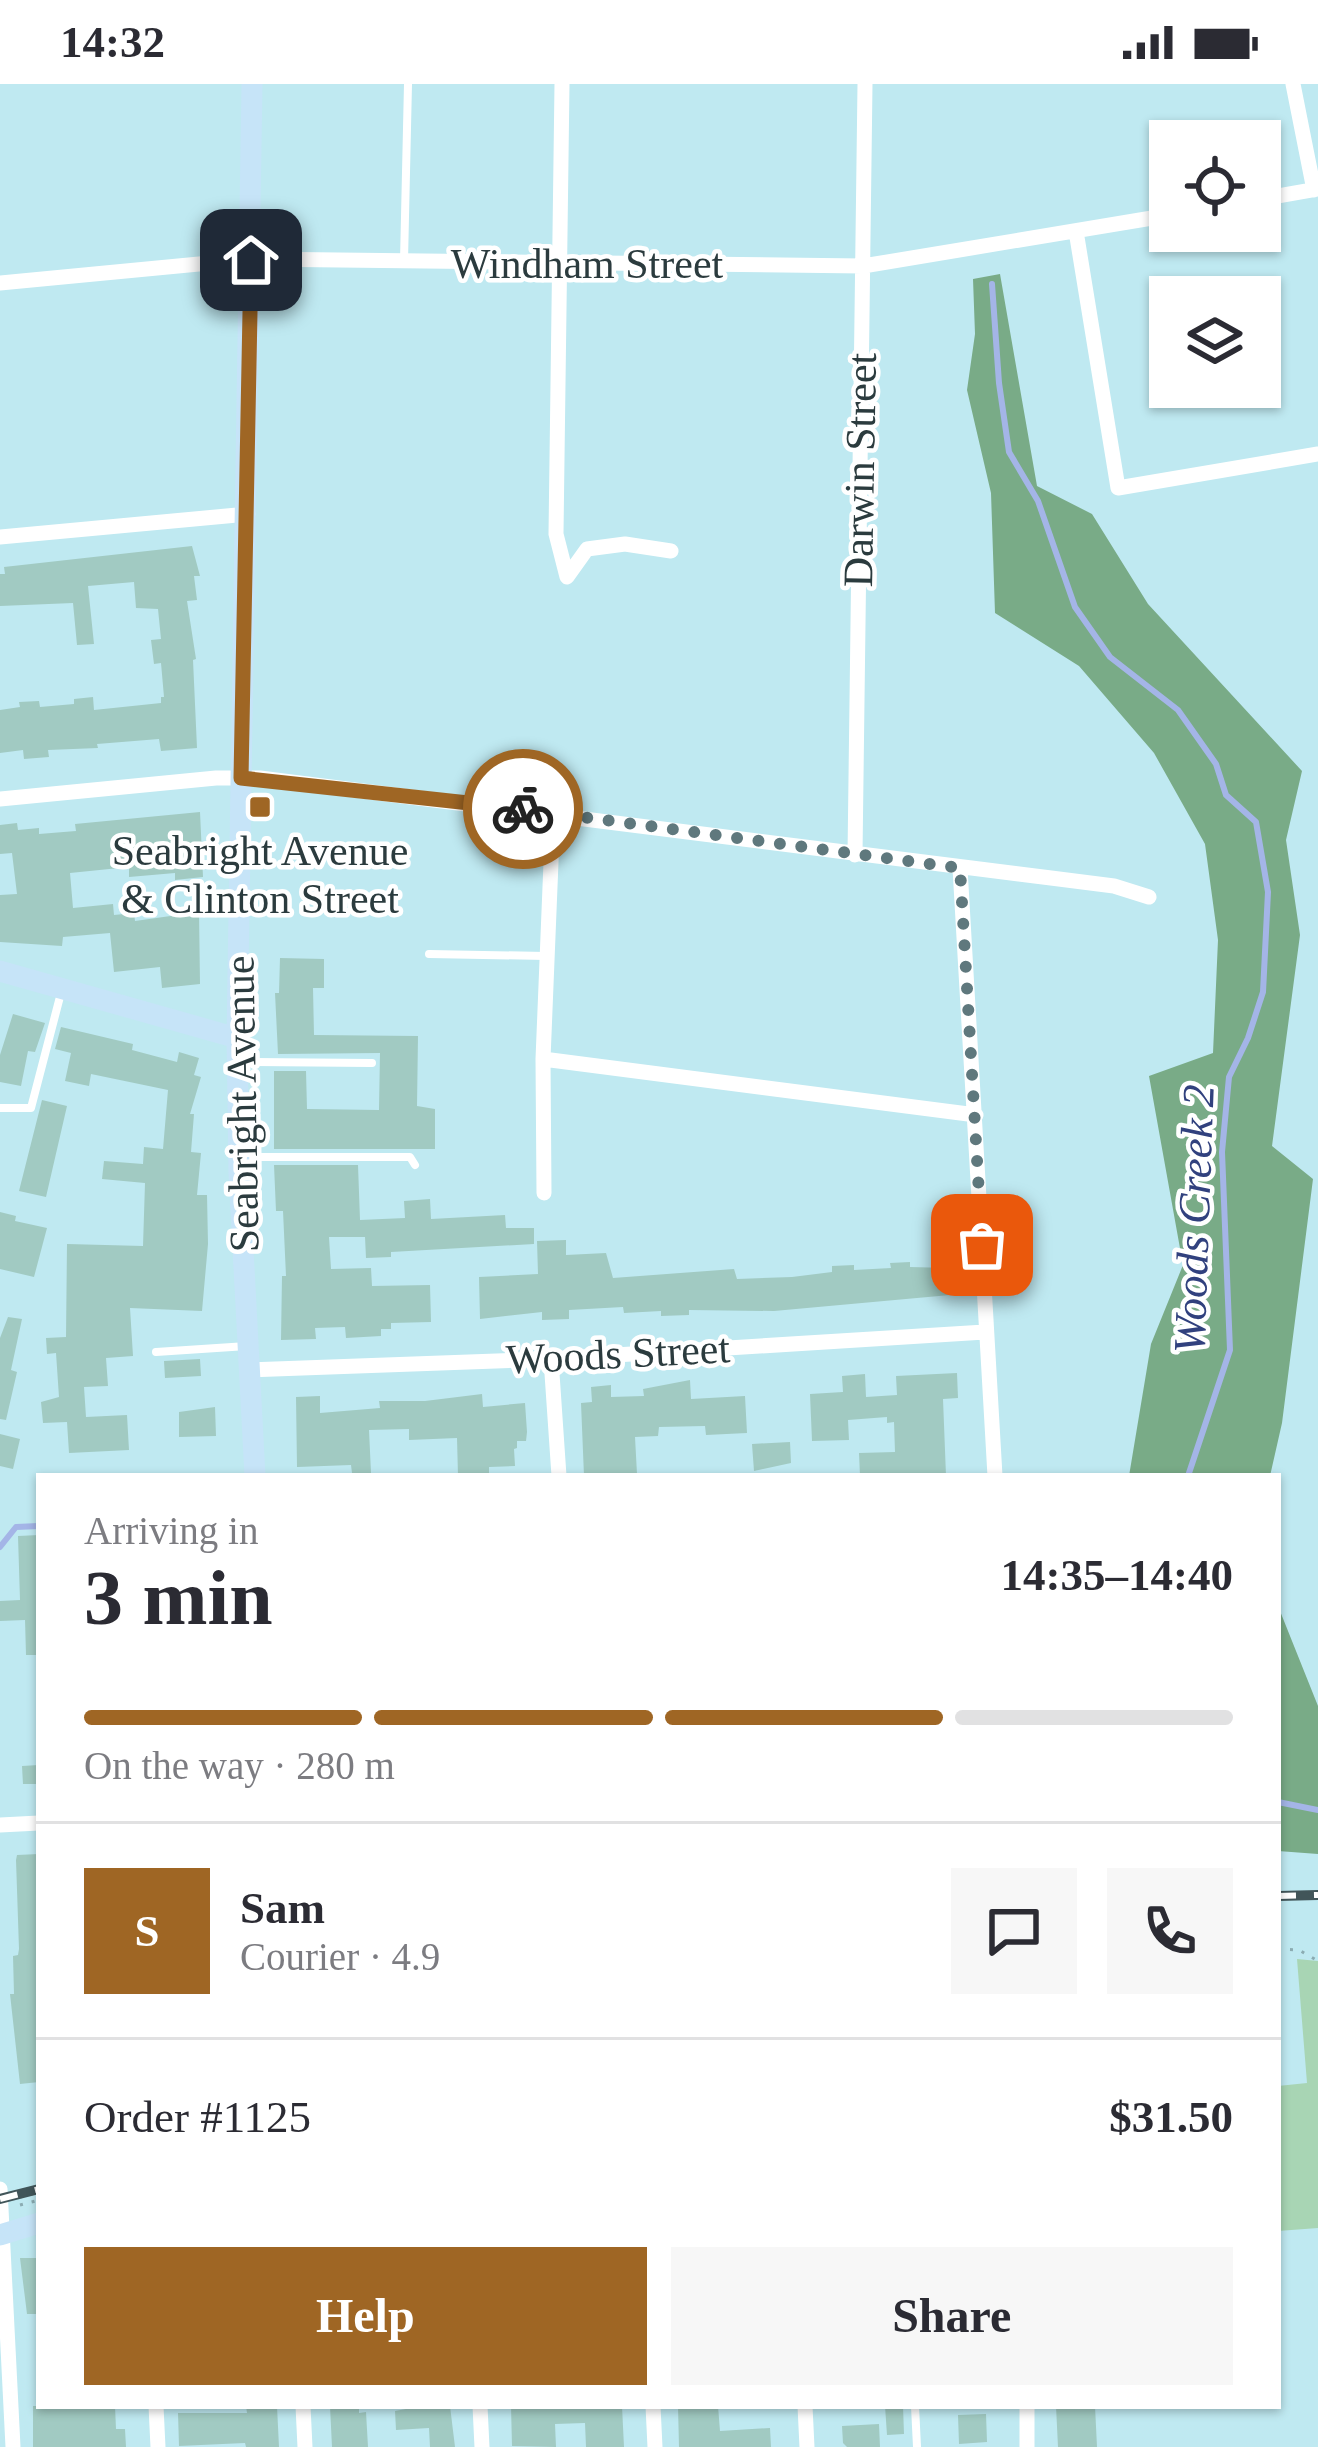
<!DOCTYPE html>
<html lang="en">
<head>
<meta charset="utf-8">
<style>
  :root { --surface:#fff; --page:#f7f7f7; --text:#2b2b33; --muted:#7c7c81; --line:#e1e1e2; --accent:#9f6624 }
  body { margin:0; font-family:Georgia,serif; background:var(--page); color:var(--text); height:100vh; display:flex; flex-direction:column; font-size:45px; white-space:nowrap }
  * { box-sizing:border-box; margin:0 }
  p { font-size:39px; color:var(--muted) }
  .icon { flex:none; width:66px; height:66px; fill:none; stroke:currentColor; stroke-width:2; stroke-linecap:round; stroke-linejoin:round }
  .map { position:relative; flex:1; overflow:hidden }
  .drawer { position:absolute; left:36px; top:1389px; width:1245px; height:936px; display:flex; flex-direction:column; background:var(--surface); border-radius:0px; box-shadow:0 3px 9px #0004 }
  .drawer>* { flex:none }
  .fabs { position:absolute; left:1149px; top:36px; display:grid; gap:24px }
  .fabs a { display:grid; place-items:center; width:132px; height:132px; border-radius:0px; background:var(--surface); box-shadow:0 3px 9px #0004; font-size:60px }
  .pin { position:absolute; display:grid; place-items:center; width:102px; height:102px; color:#fff; margin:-51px; border-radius:24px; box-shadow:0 6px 18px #0006 }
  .courier { position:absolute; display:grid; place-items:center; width:120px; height:120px; margin:-60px; border:9px solid #9f6624; border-radius:50%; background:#fff; color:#222; box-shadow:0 3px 15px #0007 }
  .headline em { font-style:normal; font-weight:600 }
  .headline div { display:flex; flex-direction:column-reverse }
  .headline { display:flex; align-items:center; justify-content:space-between; height:204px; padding:0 48px }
  h1 { font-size:78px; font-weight:600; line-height:90px }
  .bar { display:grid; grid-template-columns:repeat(4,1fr); gap:18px 12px; align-content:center; height:144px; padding:0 48px }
  .bar i { height:15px; border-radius:9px; background:var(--line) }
  .bar .active { background:var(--accent) }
  .bar p { grid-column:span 4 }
  .line { display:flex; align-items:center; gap:30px; padding:0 48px; border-top:3px solid var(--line) }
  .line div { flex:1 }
  .round { display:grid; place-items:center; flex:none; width:126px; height:126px; border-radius:0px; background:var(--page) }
  .action { display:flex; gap:24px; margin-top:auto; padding:24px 48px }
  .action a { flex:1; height:138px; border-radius:0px; background:var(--accent); color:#fff; font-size:48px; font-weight:600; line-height:138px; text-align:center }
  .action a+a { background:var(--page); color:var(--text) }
  .status { display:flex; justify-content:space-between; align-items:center; height:84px; padding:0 60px; background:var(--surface); direction:ltr }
  .status svg { height:33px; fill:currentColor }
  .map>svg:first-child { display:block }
  .green { fill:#a8d5b4 }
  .forest { fill:#79ab87 }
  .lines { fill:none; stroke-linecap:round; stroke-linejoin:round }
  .stream { stroke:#a4b5e7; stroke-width:6 }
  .building { fill:#a1cac2 }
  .path { stroke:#8bacb2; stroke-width:3; stroke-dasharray:3 9; stroke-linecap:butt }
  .lane { stroke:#fff; stroke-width:8 }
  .street { stroke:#fff; stroke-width:15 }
  .secondary { stroke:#c6e4f8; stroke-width:21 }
  .rail-casing { stroke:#415559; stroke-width:10 }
  .rail { stroke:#fff; stroke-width:6; stroke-dasharray:18; stroke-linecap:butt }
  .done { stroke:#5f787d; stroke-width:12; stroke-dasharray:0 21.6 }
  .route { stroke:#9f6624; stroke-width:15 }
  .poi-dot { fill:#9f6624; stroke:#fff; stroke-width:4.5 }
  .labels { text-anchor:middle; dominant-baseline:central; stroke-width:9; stroke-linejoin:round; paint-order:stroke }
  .street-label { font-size:42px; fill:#2b3b3e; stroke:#fff }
  .poi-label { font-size:42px; fill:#2b3b3e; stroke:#fff }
  .water-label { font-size:45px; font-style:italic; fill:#31417e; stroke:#fff }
</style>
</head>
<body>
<div class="status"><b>14:32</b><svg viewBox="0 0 49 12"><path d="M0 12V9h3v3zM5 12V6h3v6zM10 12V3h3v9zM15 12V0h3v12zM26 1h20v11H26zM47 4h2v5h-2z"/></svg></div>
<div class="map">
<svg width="1318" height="2363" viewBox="0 0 1318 2363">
  <rect width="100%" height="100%" fill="#bfe9f1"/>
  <path class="green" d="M1297 1875 1318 1877V2144L1278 2147V2002L1307 1999Z"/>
  <path class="forest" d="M1000 190 1037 402 1092 430 1148 520 1302 687 1286 756 1300 851 1272 1062 1313 1095 1282 1339 1270 1392H1129L1151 1260 1183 1181 1149 992 1213 969 1218 856 1205 760 1154 669 1079 582 995 529 991 409 967 306 975 250 973 195Z
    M1278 1522 1318 1622V1770L1278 1767Z"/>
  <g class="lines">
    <path class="stream" d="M992 200 999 299 1009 368 1038 417 1075 523 1110 573 1178 626 1216 680 1226 711 1256 738 1268 808 1263 908 1248 954 1229 993 1222 1068 1230 1266 1188 1392
      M0 1463 16 1443 39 1442
      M1278 1718 1318 1726"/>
  </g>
  <path class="building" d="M192 462 200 492H194L197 516 187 517 196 575 193 576 197 664 161 667 159 655 97 660 98 664 48 666 49 673 24 675 23 666 0 669V626L20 623 19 618 39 617 40 623 74 620V615L93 613 94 626 161 619V613H164L161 579 154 580 151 556 161 555 158 525 136 524 134 498 88 502 94 560 77 561 73 519 0 522V490H5L4 483Z
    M200 728 203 793 175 796V789L129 793V783L70 789 73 824 113 820 114 831 134 829 135 837 199 828 200 900 162 904 160 883 114 888 110 849 63 853 62 862 0 858V811L17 810 12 769 0 770V741L17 739 18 746 39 744V750L76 747 75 740Z
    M280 874 324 875V904H313L314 951 418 952 417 1022 435 1025V1065H274V987H306L307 1025 379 1026 380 969 278 970 275 909H279Z
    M13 930 45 939 35 968 28 967 21 1002 0 998V971Z
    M61 943 133 960 132 966 177 978 179 968 199 974 194 991 201 993 190 1030H194L191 1068 201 1069 197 1111H207L208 1160 202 1227 130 1224 133 1272 106 1274 108 1302 84 1303 86 1333 127 1331 129 1366 69 1369 67 1338 43 1339 41 1318 59 1313 56 1269 47 1270 46 1254 66 1253 67 1160 143 1162 145 1099 102 1095 104 1077 143 1080 144 1063 163 1065 168 1006 91 990 89 1002 65 997 71 969 55 965Z
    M42 1016 67 1022 46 1113 19 1107Z
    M274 1081H358L360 1136 405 1134 404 1117 430 1115 431 1135 505 1131 506 1144H534V1160L391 1168V1173L366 1174 365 1153H329L331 1185 371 1184 372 1202 430 1201 431 1238 391 1239V1245H381V1252L346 1254 345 1243 315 1244 316 1255 281 1256 282 1192H286L283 1127H276Z
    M0 1128 16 1132 15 1137 47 1144 34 1193 0 1185Z
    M566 1156V1171L606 1169 613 1194 734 1185 737 1195 792 1193 832 1188V1182L854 1181V1186L891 1184 890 1179 910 1178V1183L949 1184 950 1211 774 1227 689 1226V1231L661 1232V1227L624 1229 623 1223 569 1226V1235L542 1236V1228L480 1235 479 1193 538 1190 537 1157Z
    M8 1233 22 1235 11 1286 17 1288 6 1336 0 1335V1254Z
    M200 1275 201 1292 165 1294 164 1277Z
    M957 1289 958 1314 943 1315 946 1392H860L859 1369 895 1368 894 1338 887 1339V1333L848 1336 849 1356 812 1357 810 1310 843 1308 842 1292 865 1290 866 1313 897 1311 896 1292Z
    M690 1296 691 1315 745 1312 747 1349 706 1351 705 1342 659 1343 658 1352 635 1353 637 1390 584 1392 581 1319 592 1318 591 1303 611 1301V1313L644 1312 643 1305Z
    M482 1310 483 1323 525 1319 527 1348 526 1357H517V1364L514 1365 515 1382 489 1383V1392H458L457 1354 409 1356V1345L369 1346 371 1389H352L351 1381 297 1383 296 1313 320 1312V1329L380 1324 379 1317H425Z
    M215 1323 216 1352 179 1353V1328Z
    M0 1350 20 1355 13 1385 0 1382Z
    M790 1358 791 1379 754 1387 752 1360Z
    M39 1451V1571H26L25 1536 0 1537V1517L20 1516 18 1452Z
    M39 1681V1700H23L22 1682Z
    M39 1770V1998L20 2000 10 1910H14L13 1872 18 1871 19 1865 16 1776 17 1771Z
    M20 2174H39V2230H27Z
    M33 2322H115L116 2345H125L126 2363H33Z
    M246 2322H277L279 2363H246L245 2359 179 2362 178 2329H247Z
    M330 2322H359V2329L366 2328 368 2363H332Z
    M422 2322H450L455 2363H430L429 2344 396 2346 395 2327Z
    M511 2322H622L624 2363H586L585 2339 555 2340 556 2363 512 2362Z
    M678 2322H718L720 2347 770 2344 771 2363H679Z
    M885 2322H903L904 2350 887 2351Z
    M1056 2322H1095L1097 2363H1058Z
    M986 2330 987 2358 959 2360 958 2331Z
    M879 2340 880 2363H847L843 2359 842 2342Z"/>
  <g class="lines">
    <path class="path" d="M1278 1865 1299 1866 1318 1877
      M20 2113 39 2108
      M20 2121 39 2116"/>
    <path class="lane" d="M404 177 408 0
      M429 870 546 872
      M239 978 372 979
      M0 1024H31L62 905
      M240 1073H410L415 1081
      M156 1268 247 1262
      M915 2322 917 2363"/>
    <path class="street" d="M562 0 556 450 567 493 587 465 625 460 671 467
      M1293 0 1314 106
      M1260 115 1318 105
      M1076 147 1118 404 1318 370
      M0 199 251 175 863 182 1170 131
      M0 453 248 430
      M0 715 216 694H260L1051 794 1114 802 1149 813
      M855 771 865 0
      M960 784 995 1392
      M543 975 976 1031
      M544 1109 543 975 553 729
      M551 1275 559 1392
      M250 1286 551 1275 985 1248
      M0 1741 39 1739
      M0 2105 13 2363
      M156 2322 158 2363
      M303 2322 305 2363
      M480 2322 482 2363
      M653 2322 655 2363
      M805 2322 807 2363
      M1027 2322V2363"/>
    <path class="secondary" d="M252 0 237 954 239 1089 255 1392
      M0 887 237 954
      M0 2151 39 2139"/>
    <defs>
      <path id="rail" d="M1278 1812 1318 1811
        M0 2115 39 2105"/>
    </defs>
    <use href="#rail" class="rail-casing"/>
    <use href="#rail" class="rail"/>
  </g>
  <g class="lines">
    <path class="done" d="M523 725 960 784 982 1161"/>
    <path class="route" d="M251 176 241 694 523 725"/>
  </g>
  <rect class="poi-dot" x="248" y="711" width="24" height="24" rx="6"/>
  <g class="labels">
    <g class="street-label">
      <text x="587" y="180">Windham Street</text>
      <text transform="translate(860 386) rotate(-89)">Darwin Street</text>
      <text transform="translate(242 1020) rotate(-91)">Seabright Avenue</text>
      <text transform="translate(618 1270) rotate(-3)">Woods Street</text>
    </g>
    <g class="poi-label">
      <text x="260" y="767">Seabright Avenue<tspan x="260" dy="48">&amp; Clinton Street</tspan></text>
    </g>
    <g class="water-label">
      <text transform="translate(1194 1135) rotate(-88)">Woods Creek 2</text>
    </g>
  </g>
</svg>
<div class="fabs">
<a><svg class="icon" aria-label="locate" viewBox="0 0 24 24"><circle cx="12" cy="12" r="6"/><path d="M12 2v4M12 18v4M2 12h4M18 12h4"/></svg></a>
<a><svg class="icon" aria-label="layers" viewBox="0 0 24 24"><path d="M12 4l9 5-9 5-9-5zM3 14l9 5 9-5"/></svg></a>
</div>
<div class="pin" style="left:982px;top:1161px;background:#ea580c"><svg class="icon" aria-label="bag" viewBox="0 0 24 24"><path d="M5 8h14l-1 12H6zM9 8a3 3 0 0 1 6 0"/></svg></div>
<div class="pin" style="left:251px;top:176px;background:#1f2937"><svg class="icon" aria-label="home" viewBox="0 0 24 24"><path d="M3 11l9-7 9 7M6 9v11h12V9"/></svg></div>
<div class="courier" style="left:523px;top:725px"><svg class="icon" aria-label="bike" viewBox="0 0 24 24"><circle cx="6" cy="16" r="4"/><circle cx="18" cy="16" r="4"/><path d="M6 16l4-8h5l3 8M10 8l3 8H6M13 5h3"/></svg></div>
<section class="drawer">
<div class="headline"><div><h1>3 min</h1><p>Arriving in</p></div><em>14:35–14:40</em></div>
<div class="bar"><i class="active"></i><i class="active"></i><i class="active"></i><i></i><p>On the way · 280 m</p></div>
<div class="line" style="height:216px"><b class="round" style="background:var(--accent);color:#fff">S</b><div><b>Sam</b><p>Courier · 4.9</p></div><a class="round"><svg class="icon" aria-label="chat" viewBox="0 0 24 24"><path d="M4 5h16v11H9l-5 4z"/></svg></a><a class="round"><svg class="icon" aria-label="phone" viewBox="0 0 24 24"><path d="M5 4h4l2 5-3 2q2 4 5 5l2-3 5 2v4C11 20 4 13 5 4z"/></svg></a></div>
<div class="line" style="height:156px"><div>Order #1125</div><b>$31.50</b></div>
<div class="action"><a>Help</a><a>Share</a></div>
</section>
</div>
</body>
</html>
